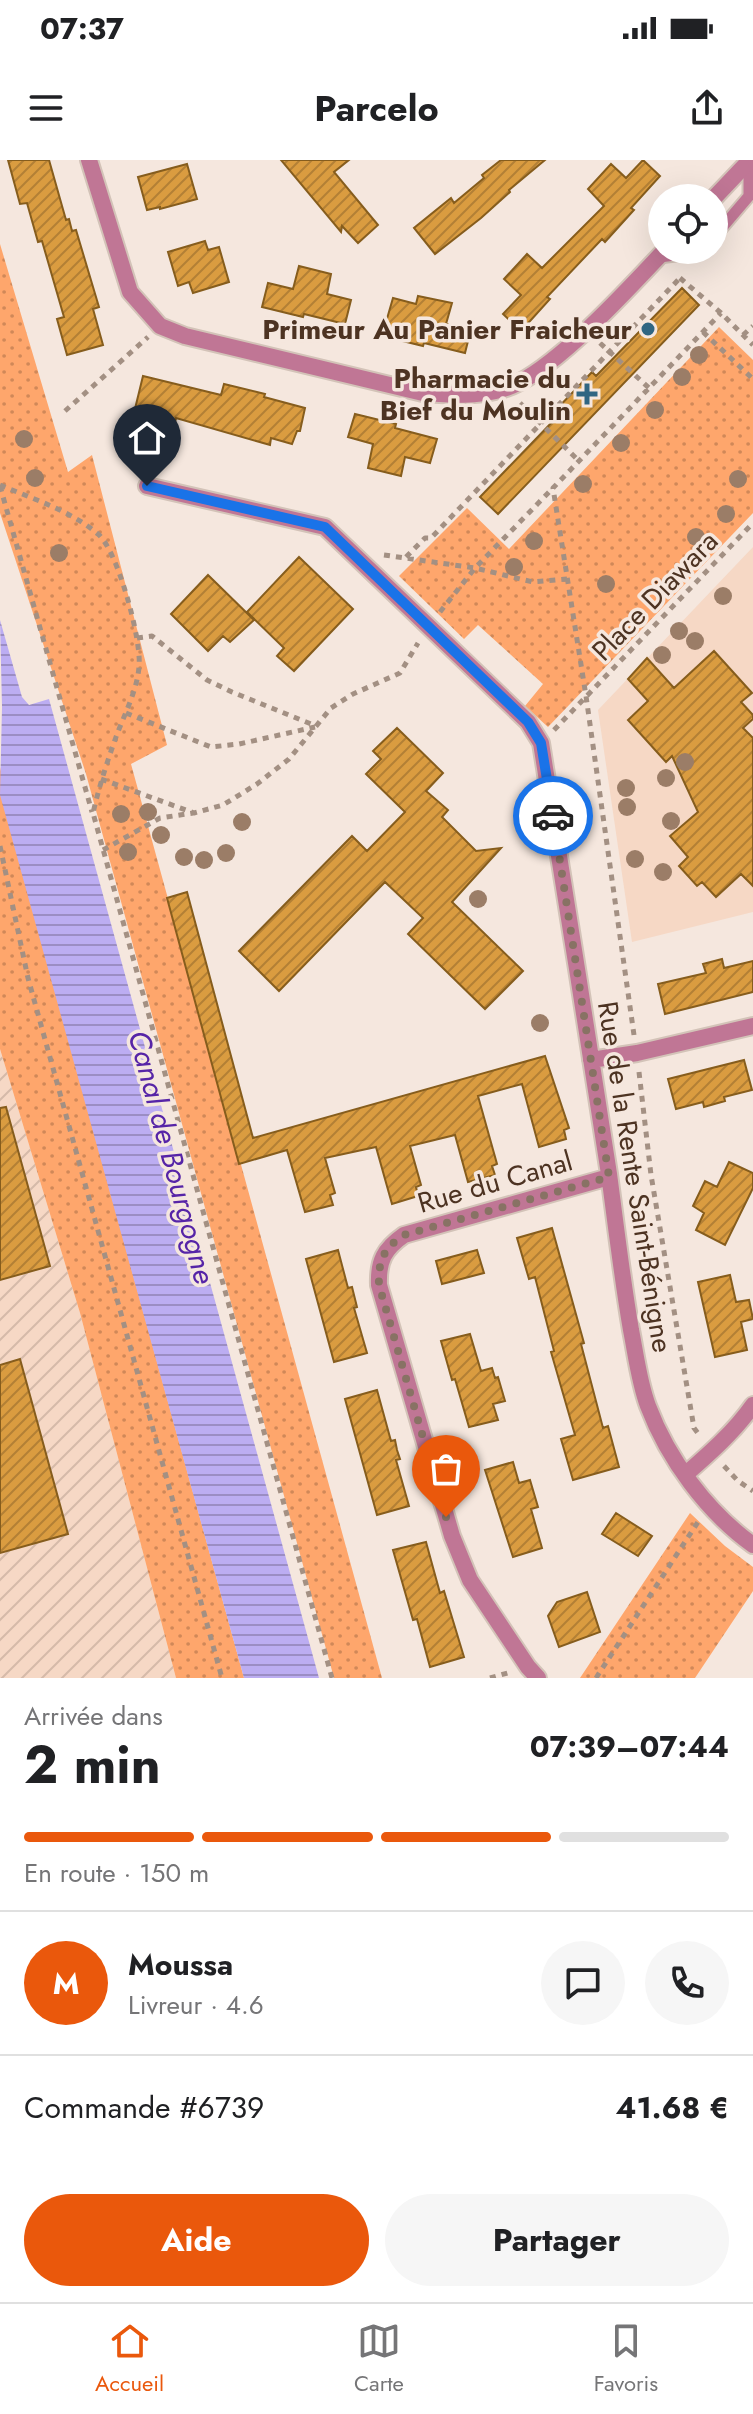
<!DOCTYPE html>
<html lang="fr">
<head>
<meta charset="utf-8">
<style>
  :root { --surface:#fff; --page:#f6f6f6; --text:#202124; --muted:#757577; --line:#e0e0e0; --accent:#ea580c }
  body { margin:0; font-family:Jost,sans-serif; background:var(--page); color:var(--text); height:100vh; display:flex; flex-direction:column; font-size:30px; white-space:nowrap }
  * { box-sizing:border-box; margin:0 }
  p { font-size:26px; color:var(--muted) }
  .icon { flex:none; width:44px; height:44px; fill:none; stroke:currentColor; stroke-width:2; stroke-linecap:round; stroke-linejoin:round }
  .map { position:relative; height:1518px; overflow:hidden }
  .details { display:flex; flex-direction:column; background:var(--surface); flex:1 }
  .details>* { flex:none }
  .tools { position:absolute; left:648px; top:24px; display:grid; gap:16px }
  .tools a { display:grid; place-items:center; width:80px; height:80px; border-radius:50%; background:var(--surface); box-shadow:0 8px 32px #0002; font-size:40px }
  .pin { position:absolute; display:grid; place-items:center; width:68px; height:68px; color:#fff; margin:-82px -34px; border-radius:50% 50% 50% 0; rotate:-45deg; box-shadow:0 0 8px #0007 }
  .pin .icon { rotate:45deg }
  .courier { position:absolute; display:grid; place-items:center; width:80px; height:80px; margin:-40px; border:6px solid #1a73e8; border-radius:50%; background:#fff; color:#222; box-shadow:0 2px 10px #0007 }
  .headline em { font-style:normal; font-weight:700 }
  .headline div { display:flex; flex-direction:column-reverse }
  .headline { display:flex; align-items:center; justify-content:space-between; height:136px; padding:0 24px }
  h1 { font-size:52px; font-weight:700; line-height:60px }
  .bar { display:grid; grid-template-columns:repeat(4,1fr); gap:12px 8px; align-content:center; height:96px; padding:0 24px }
  .bar i { height:10px; border-radius:6px; background:var(--line) }
  .bar .current { background:var(--accent) }
  .bar p { grid-column:span 4 }
  .line { display:flex; align-items:center; gap:20px; padding:0 24px; border-top:2px solid var(--line) }
  .line div { flex:1 }
  .round { display:grid; place-items:center; flex:none; width:84px; height:84px; border-radius:42px; background:var(--page) }
  .button { display:flex; gap:16px; margin-top:auto; padding:16px 24px }
  .button a { flex:1; height:92px; border-radius:48px; background:var(--accent); color:#fff; font-size:32px; font-weight:700; line-height:92px; text-align:center }
  .button a+a { background:var(--page); color:var(--text) }
  .status { display:flex; justify-content:space-between; align-items:center; height:56px; padding:0 40px; background:var(--surface); direction:ltr }
  .status svg { height:22px; fill:currentColor }
  header { display:flex; justify-content:space-between; align-items:center; height:104px; padding:0 24px; background:var(--surface); font-size:36px; font-weight:700 }
  .dock { display:flex; justify-content:space-around; align-items:center; height:112px; border-top:2px solid var(--line); background:var(--surface); font-size:22px; color:var(--muted) }
  .dock a { display:grid; justify-items:center; gap:4px }
  .dock .current { color:var(--accent) }
  .map>svg:first-child { display:block }
  .built { fill:#f6d8c5 }
  .industrial { fill:url(#industrial-furrows) }
  .green { fill:url(#green-dots) }
  .water { fill:url(#water-rules) }
  .building { fill:url(#building-hatch); stroke:#865d1d; stroke-width:2 }
  .lines { fill:none; stroke-linecap:round; stroke-linejoin:round }
  .service-casing { stroke:#d3c3b8; stroke-width:15 }
  .minor-casing { stroke:#d3c3b8; stroke-width:20 }
  .path { stroke:#a39083; stroke-width:5; stroke-dasharray:6 6; stroke-linecap:butt }
  .service { stroke:#c07695; stroke-width:11 }
  .minor { stroke:#c07695; stroke-width:16 }
  .tree { fill:#9b7d67 }
  .done { stroke:#887264; stroke-width:8; stroke-dasharray:0 14.4 }
  .route { stroke:#1a73e8; stroke-width:10 }
  .poi-dot { fill:#306682; stroke:#f5e7de; stroke-width:3 }
  .labels { text-anchor:middle; dominant-baseline:central; stroke-width:7; stroke-linejoin:round; paint-order:stroke }
  .poi-label { font-size:28px; font-weight:bold; fill:#4d3322; stroke:#f5e7de; text-anchor:end }
  .street-label { font-size:28px; fill:#4d3322; stroke:#f5e7de }
  .water-label { font-size:30px; font-style:italic; fill:#5624a7; stroke:#f5e7de }
</style>
</head>
<body>
<div class="status"><b>07:37</b><svg viewBox="0 0 49 12"><path d="M0 12V9h3v3zM5 12V6h3v6zM10 12V3h3v9zM15 12V0h3v12zM26 1h20v11H26zM47 4h2v5h-2z"/></svg></div>
<header><svg class="icon" aria-label="menu" viewBox="0 0 24 24"><path d="M4 6h16M4 12h16M4 18h16"/></svg>Parcelo<svg class="icon" aria-label="share" viewBox="0 0 24 24"><path d="M12 15V3M7 8l5-5 5 5M5 13v7h14v-7"/></svg></header>
<div class="map">
<svg width="753" height="1518" viewBox="0 0 753 1518">
  <defs>
    <pattern id="industrial-furrows" width="10" height="10" patternUnits="userSpaceOnUse" patternTransform="scale(2)"><rect width="10" height="10" fill="#f6d8c5"/><path d="M-1 1l2-2M0 10L10 0M9 11l2-2" fill="none" stroke="#d5baa9"/></pattern>
    <pattern id="green-dots" width="8" height="8" patternUnits="userSpaceOnUse" patternTransform="scale(2)"><rect width="8" height="8" fill="#fea66c"/><path d="M2 2h.1M6 6h.1" fill="none" stroke="#d08858" stroke-width="1.8" stroke-linecap="round"/></pattern>
    <pattern id="water-rules" width="6" height="5" patternUnits="userSpaceOnUse" patternTransform="scale(2)"><rect width="6" height="5" fill="#bcadf2"/><path d="M0 2.5h6" fill="none" stroke="#9b8dc4"/></pattern>
    <pattern id="building-hatch" width="6" height="6" patternUnits="userSpaceOnUse" patternTransform="scale(2)"><rect width="6" height="6" fill="#da9c40"/><path d="M-1 1l2-2M0 6l6-6M5 7l2-2" fill="none" stroke="#b38035"/></pattern>
  </defs>
  <rect width="100%" height="100%" fill="#f5e7de"/>
  <path class="built" d="M753 387V752L632 782 598 550Z"/>
  <path class="industrial" d="M0 889 80 1153 176 1518H0Z"/>
  <path class="green" d="M0 84 68 312 92 295 167 585 131 604 382 1518H334L86 614 0 353Z
    M719 167 753 200V353L548 567 525 546 543 524 478 465 464 479 399 416 467 348 509 389Z
    M0 607 26 725 244 1518H176L80 1153 0 889Z
    M690 1353 725 1386 753 1407V1431L695 1518H580Z"/>
  <path class="water" d="M0 460 22 537 29 545 49 539 319 1518H244L0 635 2 547Z"/>
  <path class="building" d="M8 0H49L66 60 69 59 72 71 76 70 99 147 93 149 103 185 67 195 57 159 64 157 42 81 38 82 27 43 20 44Z
    M281 0H349L334 12 378 65 358 83 342 66 341 72Z
    M501 0H545L509 30 510 32 481 58 435 94 414 68 451 38 454 43 484 18 482 15Z
    M643 0 660 16 631 48 634 50 605 82 602 79 547 137 550 139 521 171 503 154 521 135 504 119 527 94 542 108 604 46 588 29 611 4 626 18Z
    M187 4 197 39 160 49V47L147 50 138 17Z
    M205 81 208 90 219 87 229 122 193 133 189 122 178 126 168 92Z
    M299 106 331 114 327 134 351 140 345 164 304 154 303 157 262 147 268 123 293 129Z
    M682 128 699 145 498 354 480 337 555 259 551 255 574 231 592 212 596 216Z
    M418 136 452 143 446 164 471 169 465 193 424 183 423 186 382 176 393 138 416 144Z
    M143 216 221 235 224 224 265 234 264 237 305 248 300 271H297L292 284 271 278 270 285 176 258 174 267 133 257Z
    M355 254 396 264 395 268 437 279 430 303 405 297 401 316 368 308 373 284 348 277Z
    M299 397 353 449 294 511 277 496 284 488 247 452Z
    M208 415 254 460 230 482 223 476 208 491 171 454Z
    M714 491 752 533 741 542 753 555V559L743 568 753 578V726L741 714 716 737 702 722 697 726 679 706 688 697 670 676 698 652 672 596 666 602 628 560 648 541 628 519 647 498 674 528Z
    M397 568 443 613 426 631 448 650 442 657 476 691 501 688 452 742 523 811 485 849 408 774 423 758 385 722 279 831 239 791 352 676 367 691 405 652 366 614 381 599 373 591Z
    M187 732 253 978 545 896 569 968 564 970 566 979 539 987 522 924 478 936 497 1004 492 1006 495 1015 468 1022 455 975 410 986 421 1025 416 1027 418 1036 392 1044 376 987 325 998 335 1033 330 1035 333 1045 305 1052 287 990 239 1004 167 738Z
    M722 799 724 808 753 801V832L665 854 658 824 706 813 703 804Z
    M744 900 752 930 724 937 725 941 704 947 703 942 676 949 668 919Z
    M6 947 50 1106 0 1120V948Z
    M729 1002 753 1013V1028L725 1085 696 1070 704 1053 693 1046 705 1021 717 1027Z
    M552 1068 584 1183 581 1184 603 1268 608 1266 619 1307 573 1320 561 1279 575 1275 551 1192 554 1191 535 1117 529 1119 517 1078Z
    M338 1090 348 1128 352 1127 357 1147 354 1148 367 1193 334 1202 306 1099Z
    M477 1090 484 1113 442 1124 436 1101Z
    M730 1115 736 1142 749 1140 753 1159 741 1162 747 1190 715 1197 698 1122Z
    M470 1174 481 1211 492 1208 495 1218 498 1217 505 1241 493 1244 498 1260 469 1267 455 1219 452 1220 441 1181Z
    M20 1199 68 1374 0 1393V1205Z
    M377 1230 391 1281 395 1280 397 1290 400 1299 396 1300 409 1346 377 1355 345 1239Z
    M513 1302 519 1323 530 1320 538 1347 531 1349 542 1388 513 1397 485 1310Z
    M616 1353 652 1376 638 1396 602 1374Z
    M426 1382 440 1433 444 1431 464 1497 430 1507 417 1459 413 1460 393 1390Z
    M587 1432 600 1472 559 1487 548 1456 557 1442Z"/>
  <g class="lines">
    <defs>
      <path id="service" d="M714 77 749 36V1
        M659 97 700 92 702 90"/>
      <path id="minor" d="M89 0 130 132 160 166 185 176 423 233C450 235 476 237 503 229 549 217 630 127 665 90
        M714 38 750 0
        M147 326 325 367 528 562 541 583C564 727 587 870 609 1014 616 1066 622 1118 631 1170 636 1195 639 1222 648 1246 668 1299 707 1352 753 1385
        M591 900 637 893 753 866
        M686 1314C710 1293 734 1272 753 1245
        M538 1518 528 1507 470 1420 452 1376 379 1125C378 1101 384 1089 404 1075L609 1017"/>
    </defs>
    <use href="#service" class="service-casing"/>
    <use href="#minor" class="minor-casing"/>
    <path class="path" d="M680 118 721 153 753 185
      M703 172 753 219
      M743 175 753 166
      M600 183 649 228
      M520 243 579 301
      M65 251 148 177
      M0 325C33 339 71 351 98 374 118 391 142 481 139 507 137 531 124 555 116 577 107 602 99 627 93 653L332 1518
      M0 326 92 652
      M384 395 475 408 533 422 567 419
      M406 397 425 378H431L680 118
      M440 452 475 408 553 328
      M137 478 152 476 207 520 232 532 316 566
      M126 553 211 587 239 584 315 567
      M554 570 753 363
      M101 619 194 653 223 645 257 624 289 599 331 548 353 534 400 513 418 483
      M0 686 28 818 222 1518
      M103 690 160 658 193 653
      M634 875 586 536 553 328 721 153
      M639 912 651 1015 694 1268 700 1276
      M724 1306 738 1321 753 1331
      M490 1518 511 1512
      M596 1518 698 1362"/>
    <use href="#service" class="service"/>
    <use href="#minor" class="minor"/>
  </g>
  <g class="tree">
    <circle cx="699" cy="195" r="9"/>
    <circle cx="682" cy="217" r="9"/>
    <circle cx="655" cy="250" r="9"/>
    <circle cx="24" cy="279" r="9"/>
    <circle cx="621" cy="283" r="9"/>
    <circle cx="35" cy="318" r="9"/>
    <circle cx="738" cy="319" r="9"/>
    <circle cx="583" cy="324" r="9"/>
    <circle cx="726" cy="354" r="9"/>
    <circle cx="696" cy="377" r="9"/>
    <circle cx="534" cy="381" r="9"/>
    <circle cx="59" cy="393" r="9"/>
    <circle cx="514" cy="407" r="9"/>
    <circle cx="606" cy="424" r="9"/>
    <circle cx="723" cy="436" r="9"/>
    <circle cx="679" cy="471" r="9"/>
    <circle cx="695" cy="481" r="9"/>
    <circle cx="662" cy="495" r="9"/>
    <circle cx="685" cy="602" r="9"/>
    <circle cx="666" cy="618" r="9"/>
    <circle cx="626" cy="628" r="9"/>
    <circle cx="627" cy="647" r="9"/>
    <circle cx="148" cy="652" r="9"/>
    <circle cx="121" cy="654" r="9"/>
    <circle cx="671" cy="661" r="9"/>
    <circle cx="242" cy="662" r="9"/>
    <circle cx="161" cy="675" r="9"/>
    <circle cx="128" cy="692" r="9"/>
    <circle cx="226" cy="693" r="9"/>
    <circle cx="184" cy="697" r="9"/>
    <circle cx="635" cy="699" r="9"/>
    <circle cx="204" cy="700" r="9"/>
    <circle cx="663" cy="712" r="9"/>
    <circle cx="478" cy="739" r="9"/>
    <circle cx="540" cy="863" r="9"/>
  </g>
  <g class="lines">
    <path class="done" d="M446 1357 379 1125C378 1100 384 1088 404 1075L609 1017 553 656"/>
    <path class="route" d="M147 326 325 367 528 562 541 583 553 656"/>
  </g>
  <g class="poi-dot">
    <circle cx="648" cy="169" r="8"/>
    <path d="M583 222h8v8h8v8h-8v8h-8v-8h-8v-8h8z"/>
  </g>
  <g class="labels">
    <g class="poi-label">
      <text x="632" y="169">Primeur Au Panier Fraicheur</text>
      <text x="571" y="218">Pharmacie du<tspan x="571" dy="32">Bief du Moulin</tspan></text>
    </g>
    <g class="street-label">
      <text transform="translate(655 436) rotate(-46)">Place Diawara</text>
      <text transform="translate(635 1017) rotate(81)">Rue de la Rente Saint-Bénigne</text>
      <text transform="translate(495 1022) rotate(-16)">Rue du Canal</text>
    </g>
    <g class="water-label">
      <text transform="translate(172 997) rotate(75)">Canal de Bourgogne</text>
    </g>
  </g>
</svg>
<div class="tools">
<a><svg class="icon" aria-label="locate" viewBox="0 0 24 24"><circle cx="12" cy="12" r="6"/><path d="M12 2v4M12 18v4M2 12h4M18 12h4"/></svg></a>
</div>
<div class="pin" style="left:446px;top:1357px;background:#ea580c"><svg class="icon" aria-label="bag" viewBox="0 0 24 24"><path d="M5 8h14l-1 12H6zM9 8a3 3 0 0 1 6 0"/></svg></div>
<div class="pin" style="left:147px;top:326px;background:#1f2937"><svg class="icon" aria-label="home" viewBox="0 0 24 24"><path d="M3 11l9-7 9 7M6 9v11h12V9"/></svg></div>
<div class="courier" style="left:553px;top:656px"><svg class="icon" aria-label="car" viewBox="0 0 24 24"><path d="M5 17H2v-5l4-1 3-4h7l3 4 3 1v5h-3M9 17h6M6 11h13"/><circle cx="7" cy="17" r="2"/><circle cx="17" cy="17" r="2"/></svg></div>
</div>
<section class="details">
<div class="headline"><div><h1>2 min</h1><p>Arrivée dans</p></div><em>07:39–07:44</em></div>
<div class="bar"><i class="current"></i><i class="current"></i><i class="current"></i><i></i><p>En route · 150 m</p></div>
<div class="line" style="height:144px"><b class="round" style="background:var(--accent);color:#fff">M</b><div><b>Moussa</b><p>Livreur · 4.6</p></div><a class="round"><svg class="icon" aria-label="chat" viewBox="0 0 24 24"><path d="M4 5h16v11H9l-5 4z"/></svg></a><a class="round"><svg class="icon" aria-label="phone" viewBox="0 0 24 24"><path d="M5 4h4l2 5-3 2q2 4 5 5l2-3 5 2v4C11 20 4 13 5 4z"/></svg></a></div>
<div class="line" style="height:104px"><div>Commande #6739</div><b>41.68 €</b></div>
<div class="button"><a>Aide</a><a>Partager</a></div>
</section>
<nav class="dock">
<a class="current"><svg class="icon" aria-label="home" viewBox="0 0 24 24"><path d="M3 11l9-7 9 7M6 9v11h12V9"/></svg>Accueil</a>
<a><svg class="icon" aria-label="map" viewBox="0 0 24 24"><path d="M3 6l6-2 6 2 6-2v14l-6 2-6-2-6 2zM9 4v14M15 6v14"/></svg>Carte</a>
<a><svg class="icon" aria-label="saved" viewBox="0 0 24 24"><path d="M7 4h10v16l-5-4-5 4z"/></svg>Favoris</a>
</nav>
</body>
</html>
